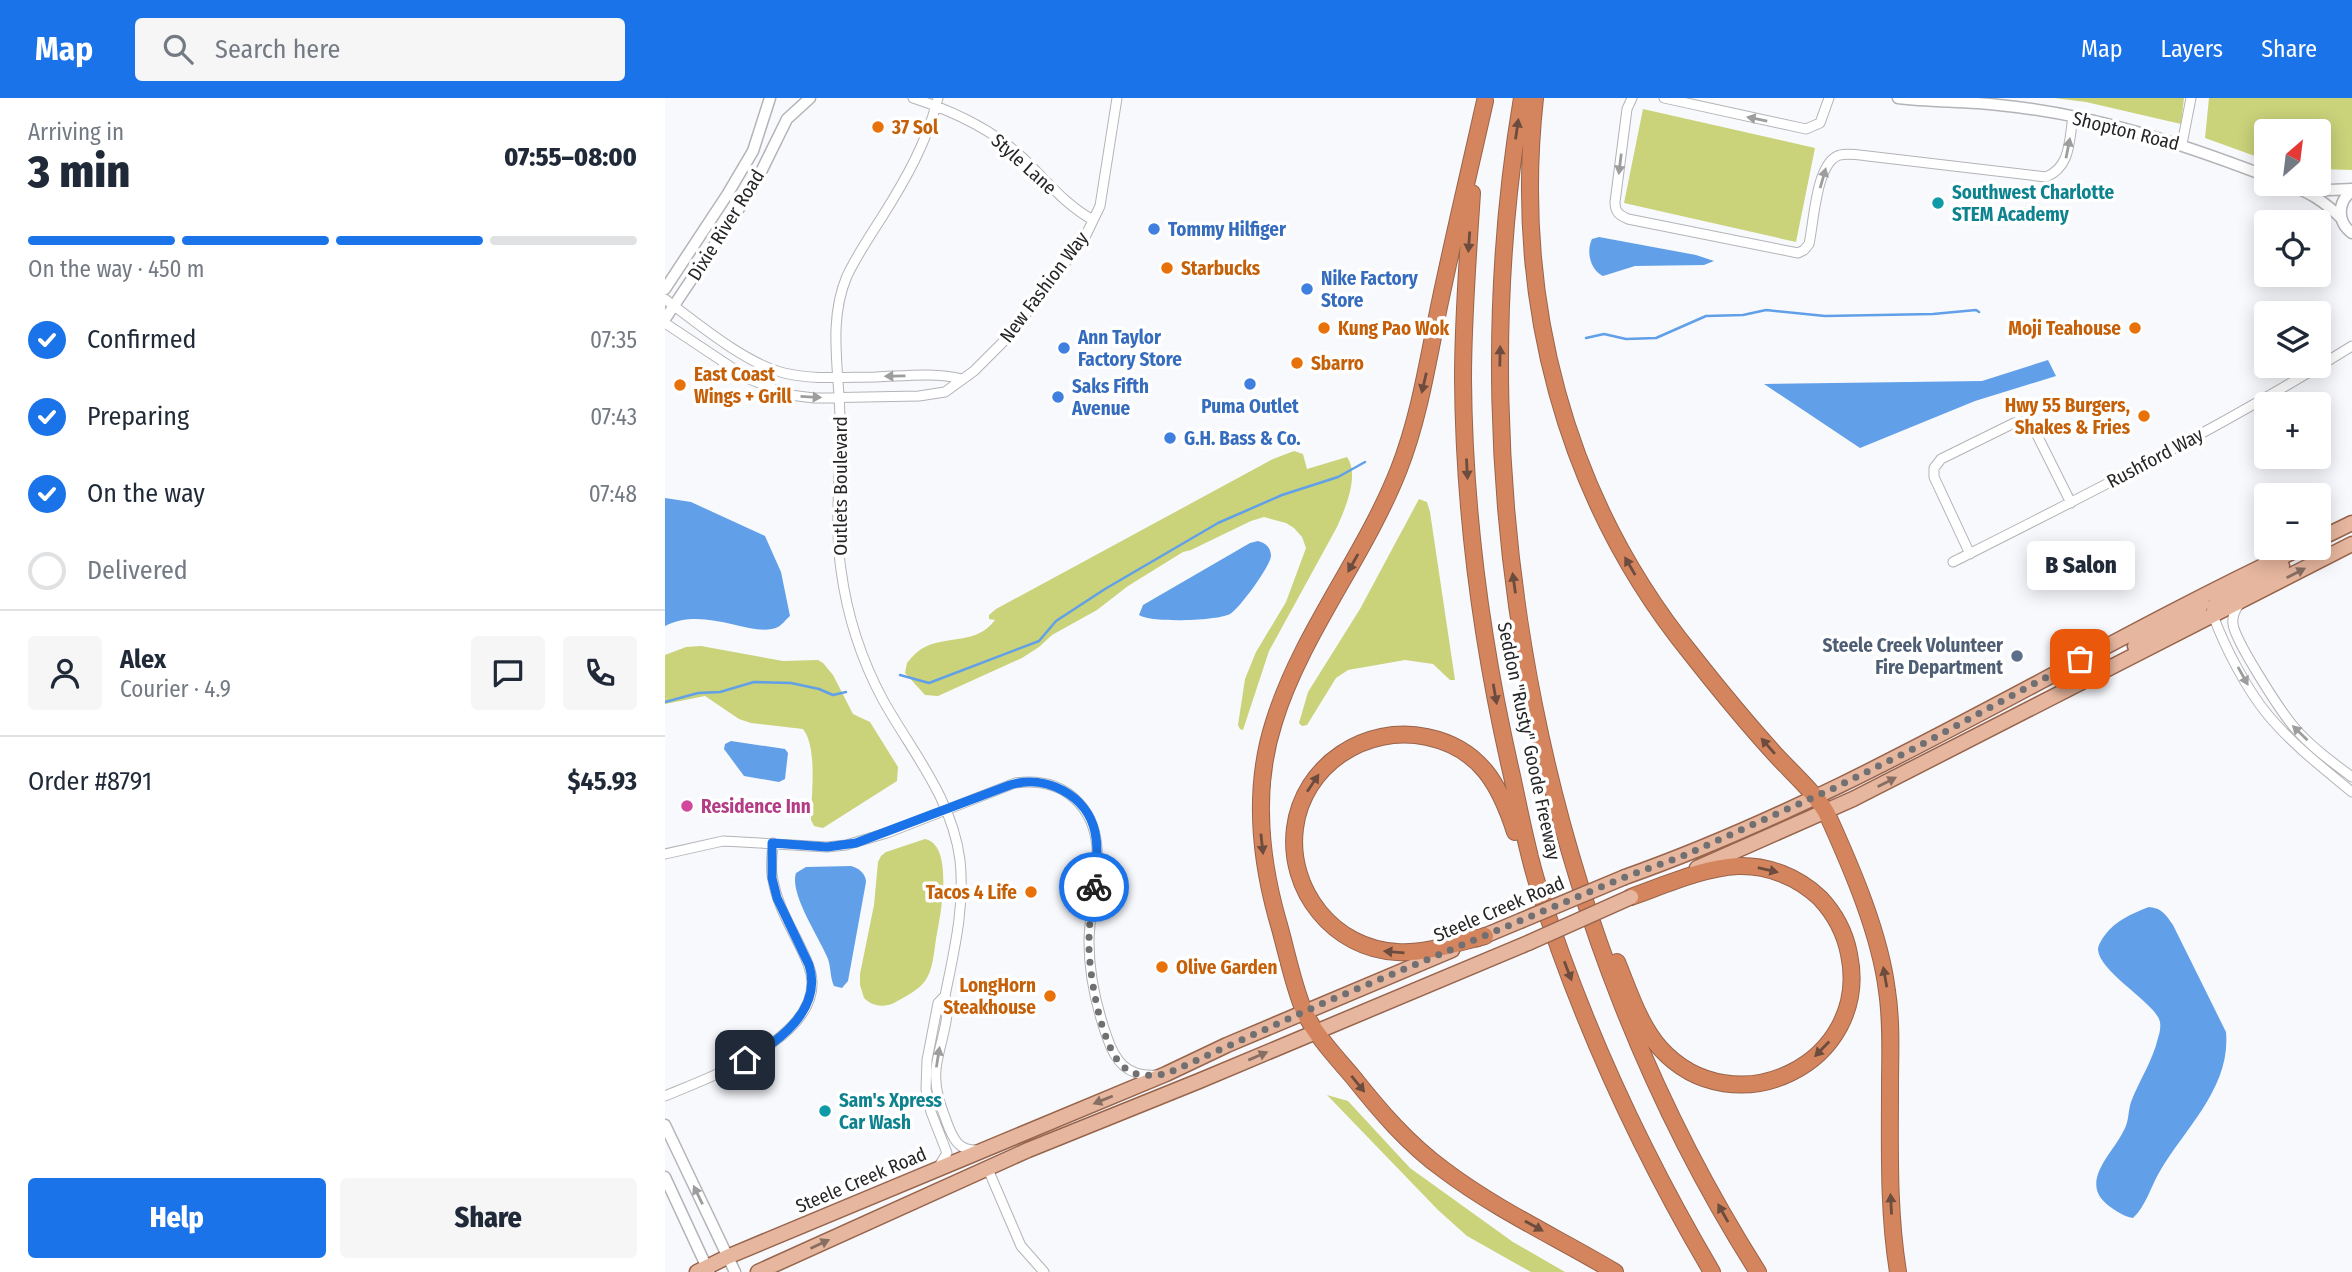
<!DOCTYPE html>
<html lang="en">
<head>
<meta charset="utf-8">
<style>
  :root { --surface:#fff; --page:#f6f6f7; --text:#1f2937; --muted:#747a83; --line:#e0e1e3; --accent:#1a73e8 }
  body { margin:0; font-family:"Fira Sans Condensed",sans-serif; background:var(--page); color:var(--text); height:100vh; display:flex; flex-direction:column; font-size:26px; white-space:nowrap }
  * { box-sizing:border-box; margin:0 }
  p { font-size:23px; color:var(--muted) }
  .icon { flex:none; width:38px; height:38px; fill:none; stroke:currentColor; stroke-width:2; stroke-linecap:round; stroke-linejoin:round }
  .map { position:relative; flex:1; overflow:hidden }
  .sheet { display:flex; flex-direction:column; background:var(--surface); width:665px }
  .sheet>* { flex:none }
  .needle { width:46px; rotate:28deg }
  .buttons { position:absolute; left:1589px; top:21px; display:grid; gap:14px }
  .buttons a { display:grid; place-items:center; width:77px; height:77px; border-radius:7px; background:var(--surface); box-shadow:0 4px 18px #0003; font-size:35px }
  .pin { position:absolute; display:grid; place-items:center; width:60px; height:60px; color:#fff; margin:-30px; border-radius:14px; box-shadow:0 4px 10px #0006 }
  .courier { position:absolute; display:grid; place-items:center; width:70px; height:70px; margin:-35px; border:5px solid #1a73e8; border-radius:50%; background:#fff; color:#222; box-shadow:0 2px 9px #0007 }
  .bubble { position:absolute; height:49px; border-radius:7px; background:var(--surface); box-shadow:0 4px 18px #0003; font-size:23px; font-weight:800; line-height:49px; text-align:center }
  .overview em { font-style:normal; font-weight:800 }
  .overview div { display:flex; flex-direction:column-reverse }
  .overview { display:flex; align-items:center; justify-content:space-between; height:119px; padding:0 28px }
  h1 { font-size:46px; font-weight:800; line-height:52px }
  .bar { display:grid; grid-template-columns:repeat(4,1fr); gap:10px 7px; align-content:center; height:84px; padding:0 28px }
  .bar i { height:9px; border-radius:5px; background:var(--line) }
  .bar .selected { background:var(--accent) }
  .bar p { grid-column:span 4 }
  .line { display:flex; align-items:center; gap:18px; padding:0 28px; border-top:2px solid var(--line) }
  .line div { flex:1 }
  .round { display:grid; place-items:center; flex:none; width:74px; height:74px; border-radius:7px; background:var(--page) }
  ol { padding:0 28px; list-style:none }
  li { display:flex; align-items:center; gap:21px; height:77px }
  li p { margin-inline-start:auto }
  li .icon { padding:7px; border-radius:50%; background:var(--accent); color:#fff; stroke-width:4 }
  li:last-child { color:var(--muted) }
  li i { width:38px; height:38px; border:4px solid var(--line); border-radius:50% }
  .action { display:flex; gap:14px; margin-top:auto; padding:14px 28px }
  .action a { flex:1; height:80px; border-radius:7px; background:var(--accent); color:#fff; font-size:28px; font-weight:800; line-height:80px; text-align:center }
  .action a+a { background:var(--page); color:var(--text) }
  header { display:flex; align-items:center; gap:42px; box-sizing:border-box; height:98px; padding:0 35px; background:var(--accent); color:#fff }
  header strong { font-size:33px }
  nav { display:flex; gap:38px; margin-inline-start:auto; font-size:24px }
  .search { width:490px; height:63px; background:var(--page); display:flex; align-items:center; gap:18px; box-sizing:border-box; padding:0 24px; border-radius:7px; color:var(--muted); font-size:26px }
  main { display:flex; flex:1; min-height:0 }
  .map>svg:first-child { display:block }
  .green { fill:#cad27a }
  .water { fill:#61a0e8 }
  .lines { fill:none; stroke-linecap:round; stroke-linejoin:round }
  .stream { stroke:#61a0e8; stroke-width:2.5 }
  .minor-casing { stroke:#b3b4b7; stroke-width:11 }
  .tertiary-casing { stroke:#b3b4b7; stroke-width:13 }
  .primary-casing { stroke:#98644b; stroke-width:17 }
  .motorway-casing { stroke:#98644b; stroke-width:18 }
  .minor { stroke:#fff; stroke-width:9 }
  .tertiary { stroke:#fff; stroke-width:10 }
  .primary { stroke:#e6b69e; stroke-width:14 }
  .motorway { stroke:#d5855e; stroke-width:16 }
  .primary-bridge-casing { stroke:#98644b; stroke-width:17; stroke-linecap:butt }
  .primary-bridge { stroke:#e6b69e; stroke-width:14 }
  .oneway { fill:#9d9d9e }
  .oneway2 { fill:#6c4c3e }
  .oneway3 { fill:#866e63 }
  .done { stroke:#707073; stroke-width:7; stroke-dasharray:0 12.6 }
  .route { stroke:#1a73e8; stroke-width:9 }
  .food-dot { fill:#e8710a; stroke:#fff; stroke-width:2.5 }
  .culture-dot { fill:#0f9aa8; stroke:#fff; stroke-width:2.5 }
  .shop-dot { fill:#3f7fe0; stroke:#fff; stroke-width:2.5 }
  .service-dot { fill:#5c6f8a; stroke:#fff; stroke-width:2.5 }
  .hotel-dot { fill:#d1479c; stroke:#fff; stroke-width:2.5 }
  .labels { text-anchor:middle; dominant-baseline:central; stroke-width:7; stroke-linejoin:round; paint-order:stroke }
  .food-label { font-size:19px; font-weight:bold; fill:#c56008; stroke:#fff; text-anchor:start }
  .street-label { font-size:19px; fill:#262628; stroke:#fff }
  .culture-label { font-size:19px; font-weight:bold; fill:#0d838f; stroke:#fff; text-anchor:start }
  .shop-label { font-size:19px; font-weight:bold; fill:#366cbe; stroke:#fff; text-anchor:start }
  .service-label { font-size:19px; font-weight:bold; fill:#4e5e75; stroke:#fff; text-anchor:end }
  .hotel-label { font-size:19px; font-weight:bold; fill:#b23c85; stroke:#fff; text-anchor:start }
</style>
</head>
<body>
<header>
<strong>Map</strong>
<div class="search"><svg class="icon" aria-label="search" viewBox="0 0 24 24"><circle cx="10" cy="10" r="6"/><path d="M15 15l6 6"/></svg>Search here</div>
<nav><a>Map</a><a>Layers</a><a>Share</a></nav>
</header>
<main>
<section class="sheet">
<div class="overview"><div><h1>3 min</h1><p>Arriving in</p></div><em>07:55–08:00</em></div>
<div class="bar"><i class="selected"></i><i class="selected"></i><i class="selected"></i><i></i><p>On the way · 450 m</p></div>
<ol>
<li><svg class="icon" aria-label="check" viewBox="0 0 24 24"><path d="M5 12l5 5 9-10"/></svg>Confirmed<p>07:35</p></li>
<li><svg class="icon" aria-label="check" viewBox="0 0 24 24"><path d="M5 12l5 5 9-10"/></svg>Preparing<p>07:43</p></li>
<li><svg class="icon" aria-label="check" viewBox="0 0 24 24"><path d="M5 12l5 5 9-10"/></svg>On the way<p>07:48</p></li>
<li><i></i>Delivered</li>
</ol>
<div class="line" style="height:126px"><a class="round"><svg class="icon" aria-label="person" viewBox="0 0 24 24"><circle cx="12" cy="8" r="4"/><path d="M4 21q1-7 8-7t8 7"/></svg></a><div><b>Alex</b><p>Courier · 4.9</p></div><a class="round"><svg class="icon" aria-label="chat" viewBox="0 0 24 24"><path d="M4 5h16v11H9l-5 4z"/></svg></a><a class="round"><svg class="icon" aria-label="phone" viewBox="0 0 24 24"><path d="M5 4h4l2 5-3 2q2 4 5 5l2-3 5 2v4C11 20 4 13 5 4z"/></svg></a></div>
<div class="line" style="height:91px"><div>Order #8791</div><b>$45.93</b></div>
<div class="action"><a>Help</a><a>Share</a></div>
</section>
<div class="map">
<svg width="1687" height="1174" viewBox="0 0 1687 1174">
  <rect width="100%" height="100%" fill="#f8f9fd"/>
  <path class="green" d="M1389 0H1519L1516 26 1421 4Z
    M1544 0H1687V72L1654 71V33H1601V62L1540 40Z
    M978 11 1150 50 1131 144 959 105Z
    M629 353 638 356 642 371 682 359C695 377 680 411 672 429L604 553 578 632 575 631 573 627 580 581 591 554 621 504 641 450 637 439 629 430 621 425 599 419 586 423 526 452 518 454 463 488 432 512 387 537 374 549 357 560 273 598 260 597 240 575 242 565C247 559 251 554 258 550 282 537 312 547 330 522L324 521V517L331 511 608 361Z
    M754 401 762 404 765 414 790 582H785L768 566 740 562 683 572 671 580 642 627 637 628 634 625 643 594 695 511Z
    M36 548 118 563 153 562 158 565 168 577 188 616 205 624 233 669 232 683 158 730 149 728 146 722C146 698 153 650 138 631L86 625 74 621 40 598 0 606V557L21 549Z
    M260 741C290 747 275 820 271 841 269 854 268 872 260 883 253 893 239 899 229 905 218 910 207 908 199 900L195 887V876L209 807 213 764 216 758 221 754Z
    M662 997 683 1003 745 1070 848 1144 900 1174H866L802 1138 773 1112Z"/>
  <path class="water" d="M934 139 1031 157 1049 163 1039 167 970 168 938 178C925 172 921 153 927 141Z
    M1383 262 1391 278 1310 303 1195 350 1099 286 1317 283Z
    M0 400 26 404 100 438 116 474 125 518C121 521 117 527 113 529 88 541 41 507 0 528Z
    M593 443C601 445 606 450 606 458 605 469 574 511 565 516 552 523 485 525 474 517L478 507 585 445Z
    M66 643 120 651 123 655 120 681 114 684 79 678 59 651 60 646Z
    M186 768C194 770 201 776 201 784L183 883 177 890 169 888C165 879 166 870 163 861 155 840 124 796 131 775L141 769Z
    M1484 809C1497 810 1501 817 1508 827L1561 934C1566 989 1521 1029 1495 1073 1486 1088 1481 1108 1468 1120 1458 1118 1453 1114 1444 1108 1412 1084 1449 1055 1460 1030 1464 1022 1463 1013 1466 1004 1474 983 1488 962 1493 940 1495 934 1497 925 1493 919 1483 901 1435 873 1433 852 1433 847 1437 841 1440 837 1450 823 1468 815 1484 809Z"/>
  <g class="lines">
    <path class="stream" d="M921 240 939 236 961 241 991 240 1041 218 1078 217 1101 212 1160 218 1268 216 1311 212 1314 214
      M235 577 264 585 374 543 391 523 440 491 553 425 617 397 673 379 700 364
      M0 604 33 595 55 594 89 584 126 585 154 591 168 597 181 594"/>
    <defs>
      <path id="minor" d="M248 0C288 13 327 31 358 60 381 82 400 107 428 122
        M273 0C262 44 241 81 217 119 205 138 192 157 182 178 162 225 175 275 175 324 176 373 169 423 176 472 182 517 196 561 218 602 247 654 287 700 295 762 300 809 289 853 280 898 288 916 272 952 271 972 269 993 277 1011 284 1030 290 1044 295 1052 311 1052
        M967 0 962 11 950 104C950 114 954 117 963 121L1133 155 1139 152 1144 146C1149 124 1151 63 1175 57 1184 55 1194 57 1203 58L1381 79C1406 69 1404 42 1408 19
        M999 0 1141 31 1155 25 1164 0
        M1517 46 1526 0
        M0 201C32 225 81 266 119 275 148 282 181 279 211 279 239 278 270 274 297 281
        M0 225 84 281 125 297 149 300 254 298 280 294 309 273 345 237 420 139 435 108 452 0
        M1305 456 1269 379V370L1276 361 1349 325 1359 324 1370 333 1406 405
        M1288 464C1423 396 1559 328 1687 248
        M1574 506C1570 513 1567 518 1568 526 1570 543 1616 614 1629 629 1645 648 1667 664 1687 679
        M1548 517C1559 548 1582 592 1603 617 1627 646 1658 670 1687 694
        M0 756 58 743 162 749 181 747 222 735 350 685C372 682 393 685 410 701 450 738 424 797 424 844 424 876 431 908 442 939 450 963 462 979 491 977
        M0 998C45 979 171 935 143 866 132 838 113 812 108 782 105 771 107 757 108 745
        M274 1068 282 1055 266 1014 261 991 262 962 273 905 280 898
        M322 1069 356 1148 379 1174"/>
      <path id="tertiary" d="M1233 0C1267 4 1301 3 1334 7 1427 16 1515 45 1601 78
        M1622 86C1644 94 1659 103 1676 120
        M1642 93 1687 91
        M1687 93C1672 104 1672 124 1687 135
        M0 191 62 97 88 53 105 0
        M0 221 89 88 122 21 145 0
        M0 1027 70 1174
        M0 1079 44 1174"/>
      <path id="primary" d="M1654 441 1687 425
        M1548 517 1550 507 1557 501 1617 468
        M1470 548 1533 512 1537 505
        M1032 770 1188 701 1687 446
        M960 779C1197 695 1409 556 1636 450
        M812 841 855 823
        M32 1174 62 1159 501 976 562 947 787 852
        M93 1174 363 1052 534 983 863 845"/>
      <path id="motorway" d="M857 0C790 395 878 836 1093 1174
        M870 0C848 200 899 400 1027 557 1053 590 1080 623 1109 655 1125 673 1153 697 1163 718 1187 771 1215 836 1222 893 1227 925 1225 957 1225 989 1225 1051 1223 1112 1233 1174
        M820 3C805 70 789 137 775 204 763 261 755 317 734 371 700 458 636 536 609 624 588 689 594 755 612 820 621 850 627 884 639 913 650 937 671 959 688 979 715 1013 743 1046 779 1072 832 1112 893 1140 950 1174
        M807 95C803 157 798 219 798 281 799 415 817 548 847 678 855 715 862 753 873 788 916 924 975 1052 1047 1174
        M820 838C791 845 761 856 732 854 669 851 622 792 630 730 638 667 701 626 762 639 815 650 835 687 850 734
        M952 864C964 893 974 926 995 950 1069 1032 1207 965 1184 856 1180 835 1170 816 1155 800 1133 779 1103 767 1073 768 1037 770 1000 787 966 799"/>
    </defs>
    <use href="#minor" class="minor-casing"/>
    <use href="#tertiary" class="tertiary-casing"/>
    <use href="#primary" class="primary-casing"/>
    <use href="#motorway" class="motorway-casing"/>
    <use href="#minor" class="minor"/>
    <use href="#tertiary" class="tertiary"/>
    <use href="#primary" class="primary"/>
    <use href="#motorway" class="motorway"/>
    <defs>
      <path id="primary-bridge" d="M855 823 960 779
        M863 845 966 799"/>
    </defs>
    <use href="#primary-bridge" class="primary-bridge-casing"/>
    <use href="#primary-bridge" class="primary-bridge"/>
  </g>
  <defs><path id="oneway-solid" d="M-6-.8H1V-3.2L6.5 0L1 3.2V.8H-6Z" transform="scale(1.75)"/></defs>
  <g class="oneway">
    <use href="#oneway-solid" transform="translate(1092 21) rotate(-168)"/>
    <use href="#oneway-solid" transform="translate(1403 50) rotate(-79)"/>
    <use href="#oneway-solid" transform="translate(955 66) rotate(97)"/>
    <use href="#oneway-solid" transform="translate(1158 80) rotate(-74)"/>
    <use href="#oneway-solid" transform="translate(230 278) rotate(179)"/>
    <use href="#oneway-solid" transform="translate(146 299) rotate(3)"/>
    <use href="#oneway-solid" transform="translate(1578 578) rotate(61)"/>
    <use href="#oneway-solid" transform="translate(1635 635) rotate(-136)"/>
    <use href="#oneway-solid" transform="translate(273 959) rotate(-81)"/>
    <use href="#oneway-solid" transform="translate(33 1097) rotate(-116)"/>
  </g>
  <g class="oneway2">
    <use href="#oneway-solid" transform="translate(852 31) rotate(-82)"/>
    <use href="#oneway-solid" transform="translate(804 144) rotate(94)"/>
    <use href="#oneway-solid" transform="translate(835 258) rotate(-89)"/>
    <use href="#oneway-solid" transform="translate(759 285) rotate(103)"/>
    <use href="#oneway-solid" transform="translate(802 371) rotate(87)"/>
    <use href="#oneway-solid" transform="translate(688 465) rotate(119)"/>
    <use href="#oneway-solid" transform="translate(965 468) rotate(-120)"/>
    <use href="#oneway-solid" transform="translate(849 485) rotate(-98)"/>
    <use href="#oneway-solid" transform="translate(830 596) rotate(80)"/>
    <use href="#oneway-solid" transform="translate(1103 648) rotate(-131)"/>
    <use href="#oneway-solid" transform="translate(648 685) rotate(-56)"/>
    <use href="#oneway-solid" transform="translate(597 746) rotate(84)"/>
    <use href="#oneway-solid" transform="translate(1103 772) rotate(13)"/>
    <use href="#oneway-solid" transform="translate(729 854) rotate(-175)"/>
    <use href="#oneway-solid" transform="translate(903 873) rotate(69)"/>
    <use href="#oneway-solid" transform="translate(1220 879) rotate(-100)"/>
    <use href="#oneway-solid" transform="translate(1157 951) rotate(134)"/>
    <use href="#oneway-solid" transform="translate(693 986) rotate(51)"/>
    <use href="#oneway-solid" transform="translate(1226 1106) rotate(-93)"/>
    <use href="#oneway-solid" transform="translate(1058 1115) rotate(-119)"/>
    <use href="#oneway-solid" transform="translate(869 1128) rotate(29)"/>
  </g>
  <g class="oneway3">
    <use href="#oneway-solid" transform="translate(1631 475) rotate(-27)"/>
    <use href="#oneway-solid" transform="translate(1222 684) rotate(-27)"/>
    <use href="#oneway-solid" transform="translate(593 958) rotate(-23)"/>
    <use href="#oneway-solid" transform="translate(438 1002) rotate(158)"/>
    <use href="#oneway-solid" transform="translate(155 1146) rotate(-25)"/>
  </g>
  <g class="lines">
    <path class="done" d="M429 789C427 807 424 825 424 843 423 871 436 953 460 970 472 980 487 977 501 976L663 903 960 779 1018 758 1167 691 1248 651 1415 561"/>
    <path class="route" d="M80 962C114 944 158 911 144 867L112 800 107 780V745L162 749 191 745 345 687C381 676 422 697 430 734 434 752 431 771 429 789"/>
  </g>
  <g class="food-dot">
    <circle cx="213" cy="29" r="7"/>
    <circle cx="502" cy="170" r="7"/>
    <circle cx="659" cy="230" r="7"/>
    <circle cx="1470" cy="230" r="7"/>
    <circle cx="632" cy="265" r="7"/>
    <circle cx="15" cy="287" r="7"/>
    <circle cx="1479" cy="318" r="7"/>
    <circle cx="366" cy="794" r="7"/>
    <circle cx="497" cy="869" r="7"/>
    <circle cx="385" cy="898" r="7"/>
  </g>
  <g class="culture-dot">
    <circle cx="1273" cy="105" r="7"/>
    <circle cx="160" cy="1013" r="7"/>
  </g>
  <g class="shop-dot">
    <circle cx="489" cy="131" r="7"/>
    <circle cx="642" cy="191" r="7"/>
    <circle cx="399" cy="250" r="7"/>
    <circle cx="585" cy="286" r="7"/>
    <circle cx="393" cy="299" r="7"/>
    <circle cx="505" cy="340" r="7"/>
  </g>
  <circle class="service-dot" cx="1352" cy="558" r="7"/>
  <circle class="hotel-dot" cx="22" cy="708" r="7"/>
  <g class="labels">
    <g class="food-label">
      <text x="227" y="29">37 Sol</text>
      <text x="516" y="170">Starbucks</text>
      <text x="673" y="230">Kung Pao Wok</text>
      <text x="1456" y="230" text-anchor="end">Moji Teahouse</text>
      <text x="646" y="265">Sbarro</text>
      <text x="29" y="276">East Coast<tspan x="29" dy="22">Wings + Grill</tspan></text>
      <text x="1465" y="307" text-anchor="end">Hwy 55 Burgers,<tspan x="1465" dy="22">Shakes &amp; Fries</tspan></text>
      <text x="352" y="794" text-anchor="end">Tacos 4 Life</text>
      <text x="511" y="869">Olive Garden</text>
      <text x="371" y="887" text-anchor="end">LongHorn<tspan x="371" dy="22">Steakhouse</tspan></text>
    </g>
    <g class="street-label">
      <text transform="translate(1461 33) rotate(14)">Shopton Road</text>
      <text transform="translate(359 66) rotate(42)">Style Lane</text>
      <text transform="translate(61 127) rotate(-58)">Dixie River Road</text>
      <text transform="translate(379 189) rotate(-53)">New Fashion Way</text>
      <text transform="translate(1490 360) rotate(-28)">Rushford Way</text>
      <text transform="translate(175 388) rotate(-90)">Outlets Boulevard</text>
      <text transform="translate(864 643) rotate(78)">Seddon "Rusty" Goode Freeway</text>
      <text transform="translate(834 811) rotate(-23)">Steele Creek Road</text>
      <text transform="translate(196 1082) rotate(-23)">Steele Creek Road</text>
    </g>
    <g class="culture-label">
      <text x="1287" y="94">Southwest Charlotte<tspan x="1287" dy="22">STEM Academy</tspan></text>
      <text x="174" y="1002">Sam's Xpress<tspan x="174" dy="22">Car Wash</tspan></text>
    </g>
    <g class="shop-label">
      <text x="503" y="131">Tommy Hilfiger</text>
      <text x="656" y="180">Nike Factory<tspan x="656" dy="22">Store</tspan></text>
      <text x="413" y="239">Ann Taylor<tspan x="413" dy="22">Factory Store</tspan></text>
      <text x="407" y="288">Saks Fifth<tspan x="407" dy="22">Avenue</tspan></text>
      <text x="585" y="308" text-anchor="middle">Puma Outlet</text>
      <text x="519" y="340">G.H. Bass &amp; Co.</text>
    </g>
    <g class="service-label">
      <text x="1338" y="547">Steele Creek Volunteer<tspan x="1338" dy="22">Fire Department</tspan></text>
    </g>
    <g class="hotel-label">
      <text x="36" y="708">Residence Inn</text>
    </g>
  </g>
</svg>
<div class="buttons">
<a><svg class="needle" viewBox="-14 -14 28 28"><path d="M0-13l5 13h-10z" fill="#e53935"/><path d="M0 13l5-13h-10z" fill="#747a83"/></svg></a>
<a><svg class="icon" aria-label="locate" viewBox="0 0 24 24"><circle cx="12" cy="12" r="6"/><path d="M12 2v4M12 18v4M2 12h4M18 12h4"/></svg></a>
<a><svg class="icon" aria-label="layers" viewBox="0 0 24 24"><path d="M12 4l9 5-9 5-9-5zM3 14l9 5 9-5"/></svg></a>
<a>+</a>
<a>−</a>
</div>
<div class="pin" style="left:1415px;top:561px;background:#ea580c"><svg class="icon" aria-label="bag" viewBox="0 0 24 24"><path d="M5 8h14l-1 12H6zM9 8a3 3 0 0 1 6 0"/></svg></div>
<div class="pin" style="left:80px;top:962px;background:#1f2937"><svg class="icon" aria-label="home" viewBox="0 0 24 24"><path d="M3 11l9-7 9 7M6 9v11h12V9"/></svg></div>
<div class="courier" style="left:429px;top:789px"><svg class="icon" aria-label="bike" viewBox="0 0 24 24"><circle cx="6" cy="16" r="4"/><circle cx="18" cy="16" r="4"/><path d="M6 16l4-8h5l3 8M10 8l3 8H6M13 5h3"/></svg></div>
<div class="bubble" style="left:1362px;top:443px;width:108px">B Salon</div>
</div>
</main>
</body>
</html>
